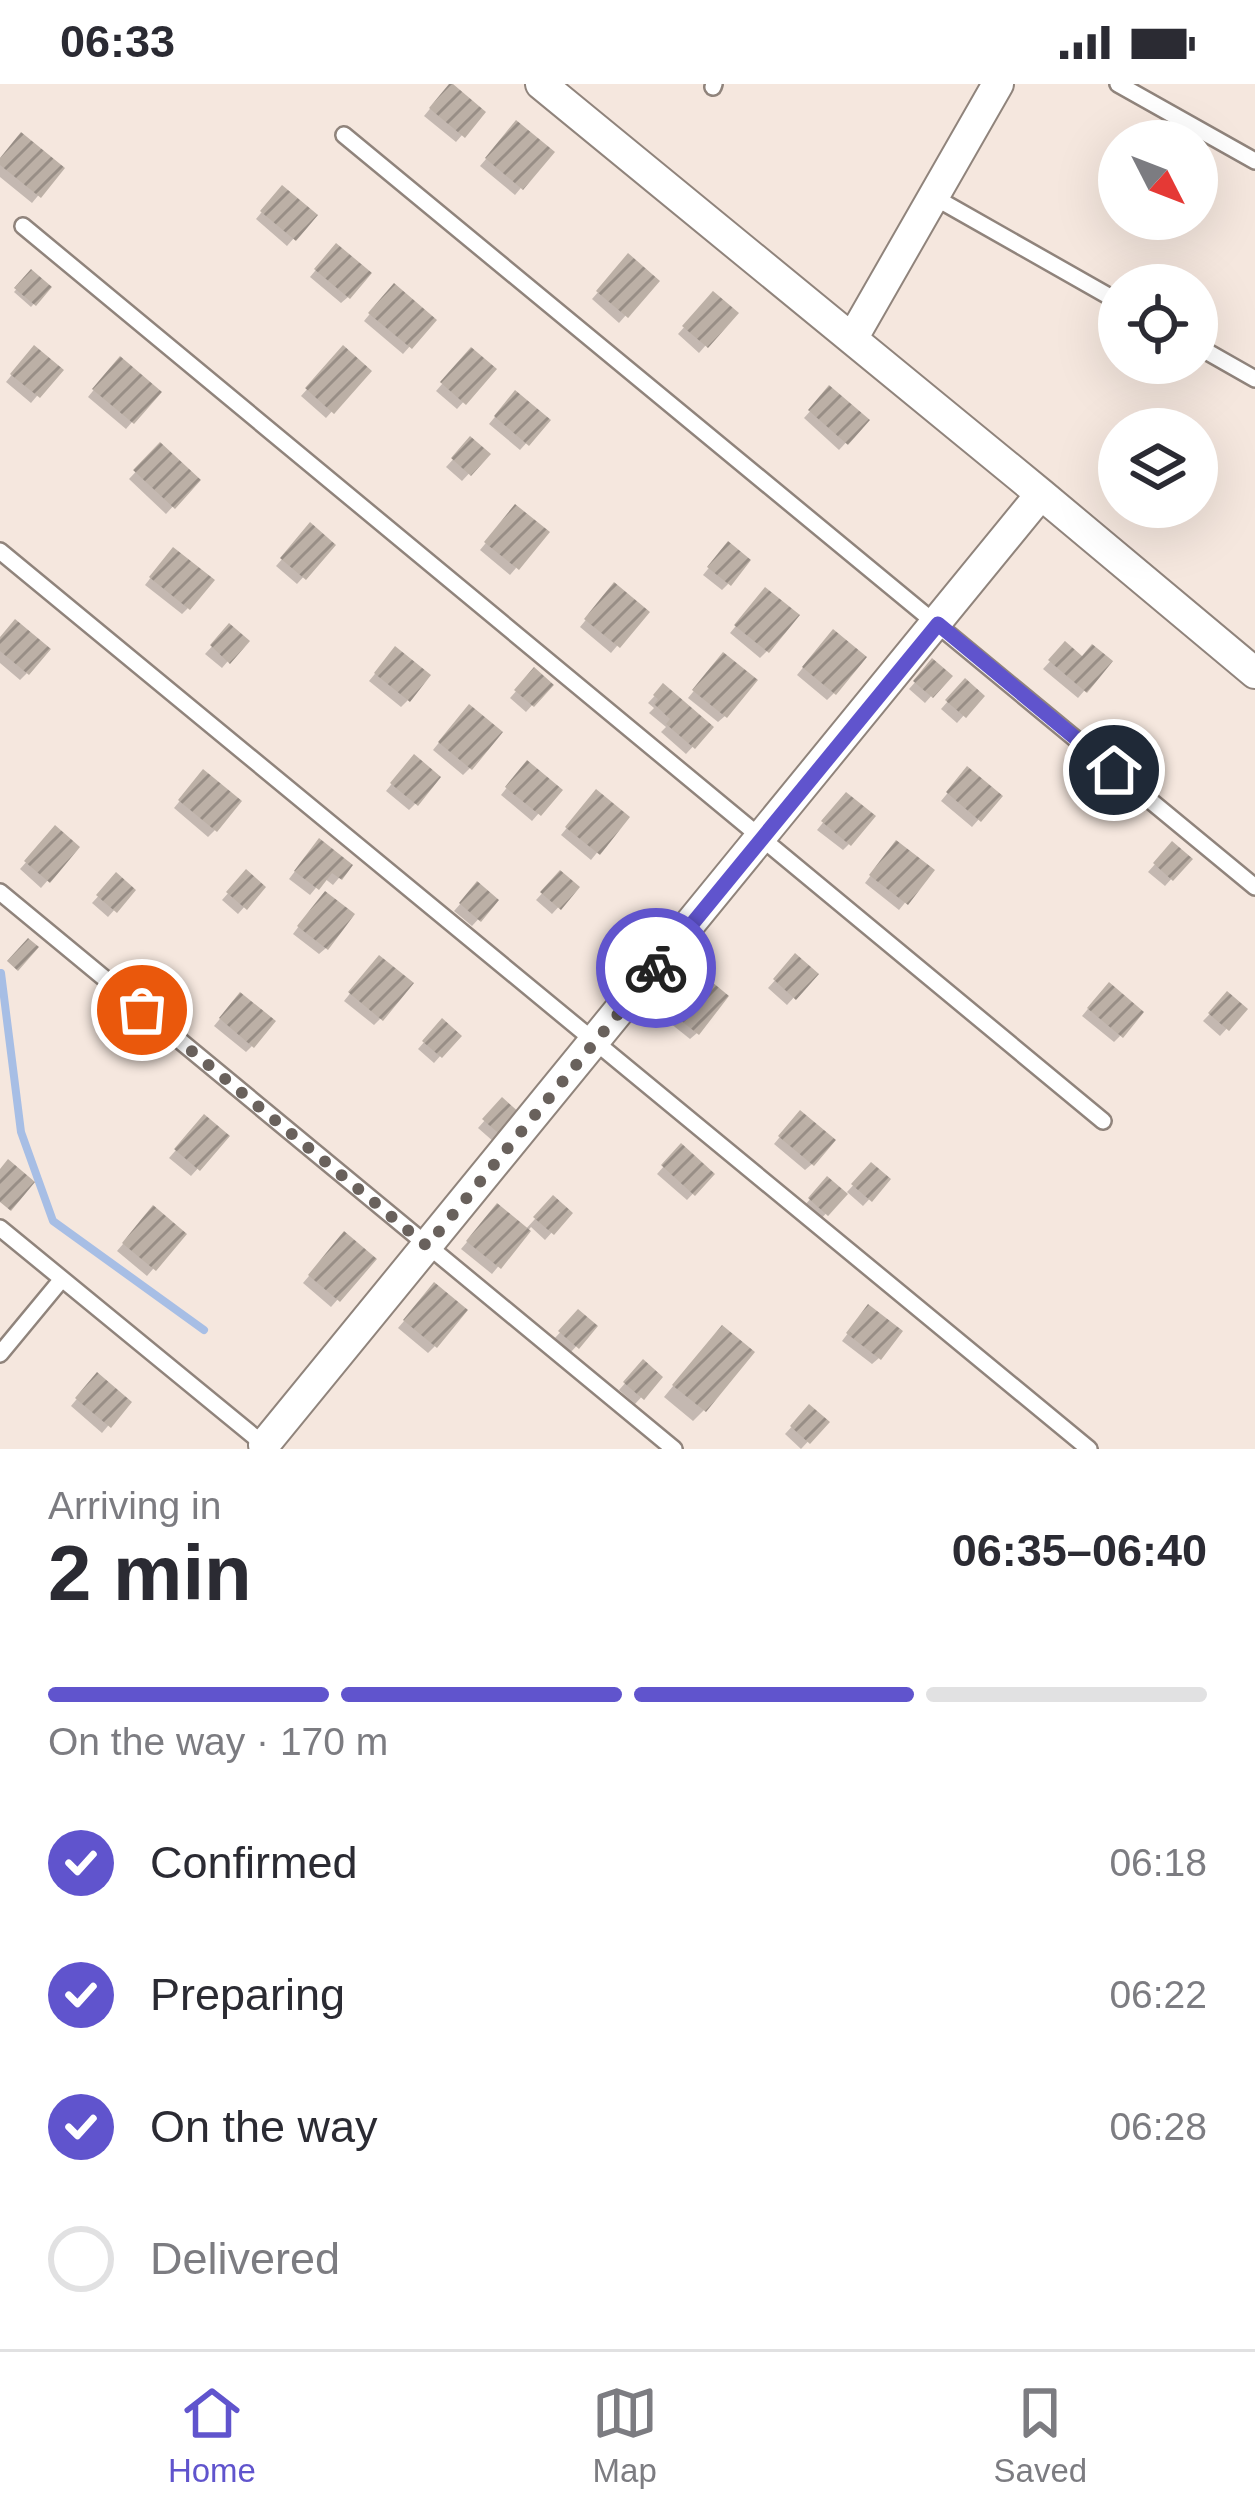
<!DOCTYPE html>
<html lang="en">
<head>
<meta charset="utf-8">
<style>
  :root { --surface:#fff; --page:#f2f2f3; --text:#2b2b33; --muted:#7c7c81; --line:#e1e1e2; --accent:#6054cd }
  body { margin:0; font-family:Helvetica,sans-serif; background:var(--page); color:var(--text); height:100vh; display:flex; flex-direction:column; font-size:45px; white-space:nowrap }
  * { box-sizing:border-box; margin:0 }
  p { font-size:39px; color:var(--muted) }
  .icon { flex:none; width:66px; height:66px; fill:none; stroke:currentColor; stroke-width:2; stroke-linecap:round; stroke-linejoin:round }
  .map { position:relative; height:1365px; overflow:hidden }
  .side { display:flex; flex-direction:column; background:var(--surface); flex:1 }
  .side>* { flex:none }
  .needle { width:78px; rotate:132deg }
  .controls { position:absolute; left:1098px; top:36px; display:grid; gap:24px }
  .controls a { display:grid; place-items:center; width:120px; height:120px; border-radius:50%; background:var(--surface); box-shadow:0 12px 48px #0002; font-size:60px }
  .pin { position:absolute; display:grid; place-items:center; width:102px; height:102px; color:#fff; margin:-51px; border:6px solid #fff; border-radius:50%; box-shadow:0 3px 12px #0007 }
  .courier { position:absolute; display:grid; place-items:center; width:120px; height:120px; margin:-60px; border:9px solid #6054cd; border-radius:50%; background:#fff; color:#222; box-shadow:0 3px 15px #0007 }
  .summary em { font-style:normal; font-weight:700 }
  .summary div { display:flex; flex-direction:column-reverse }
  .summary { display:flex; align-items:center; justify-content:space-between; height:204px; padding:0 48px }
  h1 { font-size:78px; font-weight:700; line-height:90px }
  .bar { display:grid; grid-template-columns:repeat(4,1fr); gap:18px 12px; align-content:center; height:144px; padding:0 48px }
  .bar i { height:15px; border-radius:9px; background:var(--line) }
  .bar .selected { background:var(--accent) }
  .bar p { grid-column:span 4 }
  ol { padding:0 48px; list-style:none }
  li { display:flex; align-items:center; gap:36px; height:132px }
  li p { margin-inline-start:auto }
  li .icon { padding:12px; border-radius:50%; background:var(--accent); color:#fff; stroke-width:4 }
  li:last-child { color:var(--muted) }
  li i { width:66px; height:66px; border:6px solid var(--line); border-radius:50% }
  .status { display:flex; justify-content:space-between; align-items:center; height:84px; padding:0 60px; background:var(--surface); direction:ltr }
  .status svg { height:33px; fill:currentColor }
  .tabs { display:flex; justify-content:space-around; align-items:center; height:168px; border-top:3px solid var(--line); background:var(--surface); font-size:33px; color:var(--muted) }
  .tabs a { display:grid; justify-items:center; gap:6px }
  .tabs .selected { color:var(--accent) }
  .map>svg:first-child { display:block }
  .shadow { fill:#0003 }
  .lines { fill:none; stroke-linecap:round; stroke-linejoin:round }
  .stream { stroke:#a7bee5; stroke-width:8 }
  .building { fill:url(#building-hatch) }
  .lane-casing { stroke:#90847c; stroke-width:20 }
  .street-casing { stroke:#90847c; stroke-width:34 }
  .lane { stroke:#fff; stroke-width:15 }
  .street { stroke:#fff; stroke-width:30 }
  .done { stroke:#69615c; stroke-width:12; stroke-dasharray:0 21.6 }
  .route { stroke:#6054cd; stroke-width:15 }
</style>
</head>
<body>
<div class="status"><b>06:33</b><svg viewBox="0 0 49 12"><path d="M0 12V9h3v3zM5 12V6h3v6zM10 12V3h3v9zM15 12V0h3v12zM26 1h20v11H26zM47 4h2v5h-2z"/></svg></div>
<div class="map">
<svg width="1255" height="1365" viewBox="0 0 1255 1365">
  <defs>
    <pattern id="building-hatch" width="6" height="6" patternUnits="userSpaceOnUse" patternTransform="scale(3)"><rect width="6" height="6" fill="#bcb0a6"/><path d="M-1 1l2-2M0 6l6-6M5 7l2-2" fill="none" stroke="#988e86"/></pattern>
  </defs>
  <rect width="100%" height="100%" fill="#f5e7de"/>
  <path class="shadow" d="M444 8 482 28 456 58 424 32Z
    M510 47 550 69 515 111 480 82Z
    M0 77 61 84 32 119 0 93Z
    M275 112 314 131 287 162 256 135Z
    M330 169 348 213 341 219 310 193Z
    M629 173 656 197 619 239 592 215Z
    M31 189 48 204 31 223 14 208Z
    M387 209 433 236 403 270 364 237Z
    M713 211 734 229 699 269 678 250Z
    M343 265 368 287 326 334 301 312Z
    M471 267 492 286 457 325 436 307Z
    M27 272 59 286 31 319 6 298Z
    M113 282 132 338 126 345 88 313Z
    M830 305 866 337 839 366 804 334Z
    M509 316 547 336 520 366 489 340Z
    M471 356 487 370 462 397 446 383Z
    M160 362 197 396 166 430 129 395Z
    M509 431 516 484 510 491 480 466Z
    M311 442 332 461 297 500 276 482Z
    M722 468 728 500 722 506 703 491Z
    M167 473 188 524 182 530 145 501Z
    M608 509 646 528 611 569 580 543Z
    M759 514 767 567 760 574 730 549Z
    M230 543 245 557 222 584 205 570Z
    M826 555 834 609 827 616 797 591Z
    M0 556 27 589 20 596 0 579Z
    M1065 561 1082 575 1109 578 1078 614 1043 585Z
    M389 573 408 616 401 623 369 597Z
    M933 578 949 592 925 619 909 605Z
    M717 579 725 632 718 638 688 614Z
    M534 587 550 601 526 628 510 614Z
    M965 598 981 612 957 639 941 625Z
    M663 603 710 644 686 670 661 648 666 643 649 629 654 624 648 619Z
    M462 630 470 684 463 691 433 666Z
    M407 681 415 720 409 726 386 707Z
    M520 687 558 707 532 737 501 711Z
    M961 693 999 712 972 743 941 717Z
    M197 696 215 746 208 753 174 724Z
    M590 716 626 733 591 776 561 751Z
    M839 719 849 760 843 766 817 746Z
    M55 746 76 764 41 804 20 785Z
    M1172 761 1189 775 1165 802 1148 788Z
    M312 765 349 782 333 801 324 794 310 811 289 795Z
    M890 766 931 787 899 826 865 799Z
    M246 789 262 803 238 830 222 816Z
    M560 790 576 804 552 830 536 816Z
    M116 793 132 806 108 833 92 819Z
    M477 801 495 817 472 842 454 827Z
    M318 817 326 864 319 870 293 850Z
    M795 874 814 891 787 921 768 904Z
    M373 881 380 935 374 941 344 917Z
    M689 895 697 949 690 955 660 931Z
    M1102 908 1120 952 1114 958 1082 932Z
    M1228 911 1244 925 1220 952 1203 937Z
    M234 918 252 962 246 968 214 942Z
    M442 938 458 952 434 979 418 965Z
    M502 1017 518 1031 494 1058 478 1044Z
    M204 1034 226 1053 191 1092 169 1074Z
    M794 1036 812 1080 805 1086 774 1060Z
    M681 1063 711 1090 687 1116 657 1090Z
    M871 1082 887 1096 863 1122 847 1108Z
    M828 1096 844 1110 819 1137 803 1123Z
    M553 1115 569 1129 545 1156 531 1143 492 1190 461 1165 491 1130 525 1146Z
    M147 1132 183 1150 147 1192 117 1167Z
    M338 1158 373 1175 331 1223 303 1199Z
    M428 1209 435 1262 428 1269 398 1244Z
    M578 1229 594 1243 570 1269 554 1255Z
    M862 1231 879 1274 872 1280 842 1257Z
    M711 1256 704 1326 693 1337 664 1313Z
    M643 1279 659 1294 635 1320 619 1306Z
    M90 1299 128 1318 102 1349 71 1322Z
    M809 1324 826 1338 801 1365 785 1350Z"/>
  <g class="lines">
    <path class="stream" d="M1 889 21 1048 53 1137 204 1246"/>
  </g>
  <path class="building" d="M449 0H453L486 28 465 54 429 24Z
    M516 36 555 68 523 106 485 74Z
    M21 48 65 84 41 114 0 81V74Z
    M282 101 318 131 296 157 260 127Z
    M336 159 372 189 350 215 314 185Z
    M628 169 660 197 628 234 596 207Z
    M31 185 52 203 36 222 14 204Z
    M394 199 437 236 412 265 368 229Z
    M713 207 739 229 708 264 682 242Z
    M34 261 64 286 40 314 10 290Z
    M343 261 372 287 334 330 305 304Z
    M471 263 497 285 466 321 440 298Z
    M120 272 162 308 134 340 92 305Z
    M829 301 870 336 848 361 808 326Z
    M515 306 551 336 529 362 494 332Z
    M470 352 491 370 471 392 451 374Z
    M160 358 201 396 175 425 133 386Z
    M515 420 550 448 519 486 484 458Z
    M310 438 336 461 306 496 280 474Z
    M728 457 751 476 731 502 707 483Z
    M173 463 215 496 190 526 149 493Z
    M614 498 650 528 620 564 584 535Z
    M765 503 800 531 769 569 734 541Z
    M15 535 51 565 29 591 0 567V553Z
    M229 539 250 557 230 580 210 561Z
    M833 545 867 573 836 611 802 583Z
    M1065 557 1082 572 1092 560 1113 577 1087 609 1048 576Z
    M395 562 431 591 410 618 374 589Z
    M723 568 758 596 727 634 692 606Z
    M932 574 953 592 933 614 913 597Z
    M534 583 554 601 534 623 514 606Z
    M965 594 985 612 966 634 945 616Z
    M663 599 714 643 695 665 666 640 670 635 654 620 658 615 653 611Z
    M469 620 503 648 472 686 438 658Z
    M414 670 441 693 418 722 390 699Z
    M527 676 563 706 541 732 505 703Z
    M967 682 1003 712 981 738 946 708Z
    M203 685 242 717 217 748 178 716Z
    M596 705 630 733 600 771 565 743Z
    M846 708 876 732 851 762 821 737Z
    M55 741 80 763 50 799 24 777Z
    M319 754 353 781 342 796 332 789 319 806 294 787Z
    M896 756 935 786 908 821 869 791Z
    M1172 757 1193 775 1173 797 1153 779Z
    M246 785 266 803 247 826 226 808Z
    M560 786 580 803 561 826 540 808Z
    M116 788 136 806 117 829 96 811Z
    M477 797 499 816 481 838 459 819Z
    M325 807 355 830 328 866 297 842Z
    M28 854 39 863 18 887 7 877Z
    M795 869 819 890 796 916 773 895Z
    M379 871 414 899 383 937 348 908Z
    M695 884 729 912 699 951 664 923Z
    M1109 898 1144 928 1123 954 1087 924Z
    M1227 907 1248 925 1229 947 1208 929Z
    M240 908 276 937 254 964 219 934Z
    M442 934 462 952 442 974 422 957Z
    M502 1013 522 1031 503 1053 482 1035Z
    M800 1026 836 1056 814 1082 778 1052Z
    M204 1030 230 1052 200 1087 174 1065Z
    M681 1059 715 1090 695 1112 661 1081Z
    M8 1075 35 1098 11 1127 0 1118V1085Z
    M871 1078 891 1095 872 1118 851 1100Z
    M827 1092 848 1110 828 1132 808 1114Z
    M553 1111 573 1129 554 1151 533 1133Z
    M497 1119 531 1147 501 1185 466 1157Z
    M153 1121 187 1150 156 1187 122 1159Z
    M344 1147 377 1175 340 1218 308 1191Z
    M434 1198 468 1226 437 1264 403 1236Z
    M868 1220 903 1247 881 1276 846 1249Z
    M578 1225 598 1242 579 1265 558 1247Z
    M722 1241 755 1268 706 1328 672 1301Z
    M643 1275 663 1293 644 1316 623 1298Z
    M97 1288 132 1318 111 1344 75 1314Z
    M809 1320 830 1338 810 1360 790 1342Z"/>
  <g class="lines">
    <defs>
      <path id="lane" d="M1118 0 1255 77
        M713 3 714 0
        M344 51 1255 803
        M934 113 1119 218
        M23 142 1103 1037
        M1197 262 1255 295
        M0 467 1089 1365
        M0 808 674 1365
        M0 1144 267 1363
        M0 1270 62 1195"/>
      <path id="street" d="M541 0 1041 410 1255 589
        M852 255 998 0
        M264 1361 1041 410"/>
    </defs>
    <use href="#lane" class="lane-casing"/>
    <use href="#street" class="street-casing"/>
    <use href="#lane" class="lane"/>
    <use href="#street" class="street"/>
  </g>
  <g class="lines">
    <path class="done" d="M142 926 427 1162 656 884"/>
    <path class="route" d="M656 884 938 540 1114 686"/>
  </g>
</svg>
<div class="controls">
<a><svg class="needle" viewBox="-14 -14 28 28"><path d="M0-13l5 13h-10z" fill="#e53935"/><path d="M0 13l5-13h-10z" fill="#7c7c81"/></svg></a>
<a><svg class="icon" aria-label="locate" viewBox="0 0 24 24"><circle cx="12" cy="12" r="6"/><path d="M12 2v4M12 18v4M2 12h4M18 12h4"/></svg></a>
<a><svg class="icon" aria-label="layers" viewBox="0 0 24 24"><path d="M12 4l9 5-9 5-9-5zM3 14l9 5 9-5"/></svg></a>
</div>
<div class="pin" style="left:142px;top:926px;background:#ea580c"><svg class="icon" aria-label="bag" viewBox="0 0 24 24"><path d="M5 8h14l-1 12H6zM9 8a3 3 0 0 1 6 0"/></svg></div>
<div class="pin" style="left:1114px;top:686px;background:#1f2937"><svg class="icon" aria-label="home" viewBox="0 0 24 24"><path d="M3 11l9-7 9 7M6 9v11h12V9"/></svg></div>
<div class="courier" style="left:656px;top:884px"><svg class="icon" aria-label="bike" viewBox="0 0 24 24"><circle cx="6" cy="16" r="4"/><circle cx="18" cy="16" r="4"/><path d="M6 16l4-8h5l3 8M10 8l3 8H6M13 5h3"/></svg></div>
</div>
<section class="side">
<div class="summary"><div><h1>2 min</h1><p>Arriving in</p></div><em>06:35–06:40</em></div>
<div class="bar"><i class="selected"></i><i class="selected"></i><i class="selected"></i><i></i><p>On the way · 170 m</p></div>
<ol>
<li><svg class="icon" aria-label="check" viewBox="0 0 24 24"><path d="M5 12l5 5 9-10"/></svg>Confirmed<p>06:18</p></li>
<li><svg class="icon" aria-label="check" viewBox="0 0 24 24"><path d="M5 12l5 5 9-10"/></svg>Preparing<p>06:22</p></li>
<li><svg class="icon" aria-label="check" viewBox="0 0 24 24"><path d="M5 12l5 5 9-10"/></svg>On the way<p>06:28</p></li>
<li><i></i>Delivered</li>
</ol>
</section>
<nav class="tabs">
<a class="selected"><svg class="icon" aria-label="home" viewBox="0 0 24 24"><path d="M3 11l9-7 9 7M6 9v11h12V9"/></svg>Home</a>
<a><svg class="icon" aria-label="map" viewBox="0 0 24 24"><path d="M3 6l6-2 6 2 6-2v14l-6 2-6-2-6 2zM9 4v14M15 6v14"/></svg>Map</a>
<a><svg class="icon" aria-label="saved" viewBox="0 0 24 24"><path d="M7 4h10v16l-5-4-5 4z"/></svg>Saved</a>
</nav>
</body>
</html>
